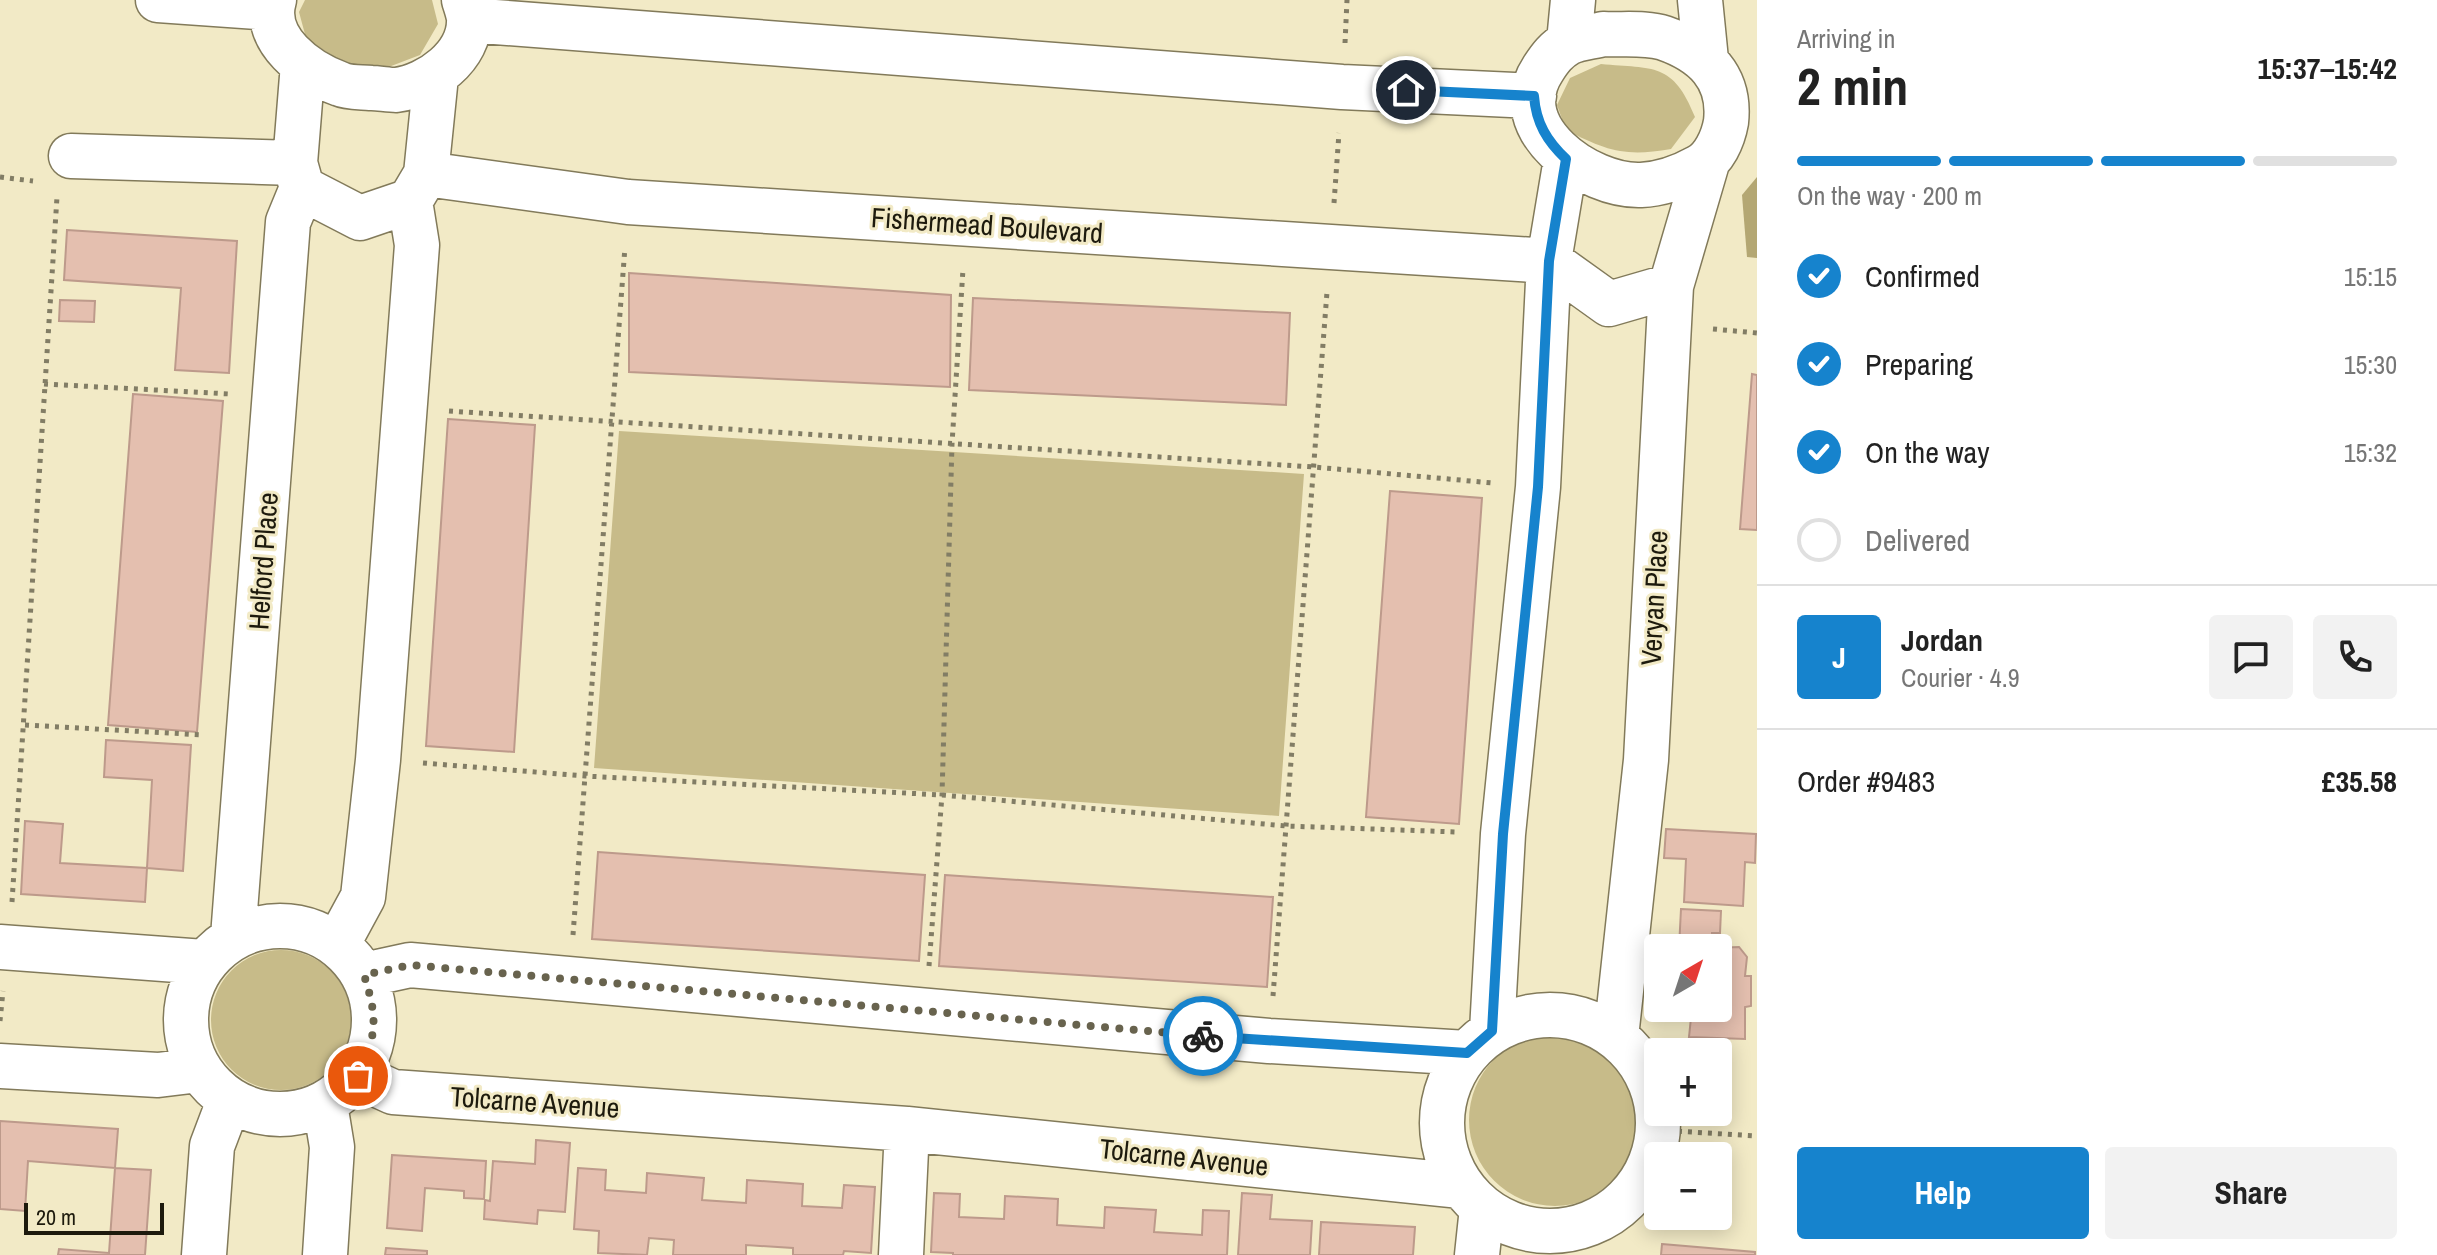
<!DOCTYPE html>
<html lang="en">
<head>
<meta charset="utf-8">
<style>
  :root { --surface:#fff; --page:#f2f2f2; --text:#222; --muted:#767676; --line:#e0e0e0; --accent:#1683cd }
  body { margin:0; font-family:"Archivo Narrow",sans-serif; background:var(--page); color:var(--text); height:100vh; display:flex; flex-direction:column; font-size:30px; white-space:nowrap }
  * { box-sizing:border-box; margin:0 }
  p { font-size:26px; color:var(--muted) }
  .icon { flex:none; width:44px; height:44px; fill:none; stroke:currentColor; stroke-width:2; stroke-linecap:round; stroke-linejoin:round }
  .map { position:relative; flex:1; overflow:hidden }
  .details { display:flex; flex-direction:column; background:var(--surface); width:680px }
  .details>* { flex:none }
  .needle { width:52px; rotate:39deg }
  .tools { position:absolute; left:1644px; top:934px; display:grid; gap:16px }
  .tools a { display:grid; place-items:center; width:88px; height:88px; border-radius:8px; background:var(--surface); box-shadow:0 4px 20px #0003; font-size:40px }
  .scale { position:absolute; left:24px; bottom:20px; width:140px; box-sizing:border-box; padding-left:8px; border:4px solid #1d1a0d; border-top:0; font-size:22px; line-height:28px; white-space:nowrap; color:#1d1a0d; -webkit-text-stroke:6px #f2eac6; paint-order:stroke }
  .pin { position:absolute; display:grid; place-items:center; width:68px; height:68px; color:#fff; margin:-34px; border:4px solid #fff; border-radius:50%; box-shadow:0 2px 8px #0007 }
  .courier { position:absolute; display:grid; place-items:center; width:80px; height:80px; margin:-40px; border:6px solid #1683cd; border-radius:50%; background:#fff; color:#222; box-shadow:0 2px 10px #0007 }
  .summary em { font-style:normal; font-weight:700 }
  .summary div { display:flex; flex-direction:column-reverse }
  .summary { display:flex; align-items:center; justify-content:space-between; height:136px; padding:0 40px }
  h1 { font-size:52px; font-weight:700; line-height:60px }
  .bar { display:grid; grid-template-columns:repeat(4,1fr); gap:12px 8px; align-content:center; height:96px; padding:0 40px }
  .bar i { height:10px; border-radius:6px; background:var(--line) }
  .bar .current { background:var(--accent) }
  .bar p { grid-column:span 4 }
  .line { display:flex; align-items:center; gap:20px; padding:0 40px; border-top:2px solid var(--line) }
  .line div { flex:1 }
  .round { display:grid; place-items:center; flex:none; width:84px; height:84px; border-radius:8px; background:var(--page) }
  ol { padding:0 40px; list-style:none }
  li { display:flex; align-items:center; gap:24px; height:88px }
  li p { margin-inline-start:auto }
  li .icon { padding:8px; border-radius:50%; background:var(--accent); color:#fff; stroke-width:4 }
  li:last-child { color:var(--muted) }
  li i { width:44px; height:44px; border:4px solid var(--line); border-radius:50% }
  .action { display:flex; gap:16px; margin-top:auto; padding:16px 40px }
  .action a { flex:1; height:92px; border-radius:8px; background:var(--accent); color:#fff; font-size:32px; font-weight:700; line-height:92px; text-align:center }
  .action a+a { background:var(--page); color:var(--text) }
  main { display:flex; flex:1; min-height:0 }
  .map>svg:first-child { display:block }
  .green { fill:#c7bb89 }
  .forest { fill:#b4a773 }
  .building { fill:#e4bfaf; stroke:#bd9a8b; stroke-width:2 }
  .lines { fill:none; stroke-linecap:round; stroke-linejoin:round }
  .minor-casing { stroke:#827a5a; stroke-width:47 }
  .path { stroke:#827d65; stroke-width:5; stroke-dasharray:4 6; stroke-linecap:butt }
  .minor { stroke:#fff; stroke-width:44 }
  .done { stroke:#68634e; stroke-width:8; stroke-dasharray:0 14.4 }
  .route { stroke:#1683cd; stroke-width:10 }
  .labels { text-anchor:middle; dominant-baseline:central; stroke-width:6; stroke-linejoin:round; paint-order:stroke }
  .street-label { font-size:28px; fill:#1d1a0d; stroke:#f2eac6 }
</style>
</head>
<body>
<main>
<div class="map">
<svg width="1757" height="1255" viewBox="0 0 1757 1255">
  <rect width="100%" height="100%" fill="#f2eac6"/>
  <path class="green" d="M305 0H432L438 24 420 55 386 68 344 64 306 38 299 12Z
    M1601 64C1654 69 1673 62 1695 117L1671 149C1625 157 1607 151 1566 130L1557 105 1570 78Z
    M619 431 1304 474 1279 816 594 768Z
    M211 1020a70 70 0 1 1 140 0a70 70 0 1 1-140 0Z
    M1469 1120a86 86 0 1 1 172 0a86 86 0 1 1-172 0Z"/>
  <path class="forest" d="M1757 177V258L1747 257 1742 195Z"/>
  <path class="building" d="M67 230 237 241 229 373 175 370 181 288 64 280Z
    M629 273 951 295 950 387 629 372Z
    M973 298 1290 313 1286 405 969 390Z
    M60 300 95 301 94 322 59 321Z
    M1752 374 1757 375V530L1740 529Z
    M133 394 223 401 197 732 108 725Z
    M448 419 535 425 514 752 426 746Z
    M1390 491 1482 498 1459 824 1366 817Z
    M106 740 191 745 183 871 147 868 152 780 104 777Z
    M25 821 63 824 60 863 147 868 145 902 21 894Z
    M1666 829 1756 834 1755 863 1745 862 1743 906 1684 902 1686 859 1664 858Z
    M598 852 925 875 919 961 592 939Z
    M945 875 1273 897 1267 987 939 966Z
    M1681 909 1721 911 1720 933H1712V948L1739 947 1747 957 1745 976H1751V1006L1745 1007V1039L1689 1037 1692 1008H1718V948H1679Z
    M0 1121 118 1129 115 1168 28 1161 25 1211 0 1209Z
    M536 1140 570 1143 565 1212 538 1210 537 1224 484 1219 485 1200 490 1201 493 1161 535 1164Z
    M392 1155 486 1161 484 1199 464 1198V1191L425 1188 422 1231 387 1228Z
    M115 1168 151 1170 145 1255H58L59 1249 109 1253Z
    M578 1168 606 1170 605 1190 646 1193 647 1173 704 1178 702 1200 746 1203 747 1180 803 1184 802 1206 842 1208 844 1185 875 1187 871 1253 844 1251 843 1255H793V1248L746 1245V1255H673L674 1240 649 1238 647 1255 598 1253 599 1231 574 1229Z
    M934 1193 960 1194 959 1217 1004 1219 1005 1196 1058 1199 1057 1225 1104 1228 1105 1207 1156 1210 1154 1232 1202 1235 1203 1210 1229 1211 1227 1255H953V1253L931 1252Z
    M1242 1193 1272 1195 1270 1219 1312 1221 1310 1255H1238Z
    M1321 1222 1415 1227 1413 1255H1319Z
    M1662 1244 1755 1252V1255H1661Z
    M386 1248 427 1251V1255H385Z"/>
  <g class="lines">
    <defs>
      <path id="minor" d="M158 0 272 8
        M274 0C262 40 307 72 340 84 349 88 361 87 371 88 379 88 388 90 396 90 429 86 471 56 469 18 468 12 466 6 464 0
        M1700 0 1706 60
        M469 20 1342 87 1534 96
        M1603 34C1622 35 1646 32 1664 38 1704 52 1731 77 1726 122 1723 139 1714 159 1699 167 1681 177 1662 184 1641 185 1588 187 1504 128 1543 69 1550 58 1556 50 1568 43 1578 38 1592 37 1603 34Z
        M1569 42 1573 0
        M303 64 295 163 302 188 360 218 410 201 426 174 436 76
        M71 156 295 163
        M426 174 628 202 1549 261 1609 304 1671 286
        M186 1020a94 94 0 1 1 188 0a94 94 0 1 1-188 0Z
        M233 937 288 222 302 188
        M337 945 363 897 378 760 417 245 410 201
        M0 947 204 962
        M364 975 410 965 1269 1041 1467 1053
        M1442 1123a108 108 0 1 1 216 0a108 108 0 1 1-216 0Z
        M1492 1031 1503 834 1538 487 1549 261 1566 159
        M1616 1037 1646 760 1671 286 1707 163
        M0 1066 158 1075 199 1070
        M358 1076 393 1092 907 1129 1461 1186
        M204 1255 212 1146 229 1101
        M325 1255 332 1147 325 1104
        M901 1255 907 1129
        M1477 1255 1482 1208"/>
    </defs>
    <use href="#minor" class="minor-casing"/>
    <path class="path" d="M1345 43 1347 0
      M0 177 33 181
      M1334 203 1339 133
      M1713 329 1757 333
      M44 384 230 394
      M449 411 1314 467 1493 483
      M25 725 204 735
      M423 763 585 776 942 795 1286 826 1458 832
      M12 902 57 197
      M573 935 625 247
      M929 966 942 795 952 444 963 269
      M1273 996 1327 292
      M0 1021 3 991
      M1658 1130 1757 1136"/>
    <use href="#minor" class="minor"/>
  </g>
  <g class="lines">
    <path class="done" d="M358 1076C377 1034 378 1019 364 975L410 965 1203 1036"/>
    <path class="route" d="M1203 1036 1467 1053 1492 1031 1503 834 1538 487 1549 261 1566 159C1547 141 1536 123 1534 96L1406 90"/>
  </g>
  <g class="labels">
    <g class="street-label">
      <text transform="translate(987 225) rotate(4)">Fishermead Boulevard</text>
      <text transform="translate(263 561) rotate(-86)">Helford Place</text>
      <text transform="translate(1654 598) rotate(-87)">Veryan Place</text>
      <text transform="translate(535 1102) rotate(4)">Tolcarne Avenue</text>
      <text transform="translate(1184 1157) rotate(6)">Tolcarne Avenue</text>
    </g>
  </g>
</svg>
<div class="tools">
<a><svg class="needle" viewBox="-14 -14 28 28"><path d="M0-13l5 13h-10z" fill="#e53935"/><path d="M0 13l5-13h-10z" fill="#767676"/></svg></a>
<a>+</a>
<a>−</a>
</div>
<div class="scale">20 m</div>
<div class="pin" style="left:358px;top:1076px;background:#ea580c"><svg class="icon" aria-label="bag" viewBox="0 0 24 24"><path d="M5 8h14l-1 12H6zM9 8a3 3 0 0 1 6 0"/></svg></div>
<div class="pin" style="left:1406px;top:90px;background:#1f2937"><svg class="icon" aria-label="home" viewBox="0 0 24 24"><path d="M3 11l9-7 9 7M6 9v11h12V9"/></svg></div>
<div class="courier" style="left:1203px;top:1036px"><svg class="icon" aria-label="bike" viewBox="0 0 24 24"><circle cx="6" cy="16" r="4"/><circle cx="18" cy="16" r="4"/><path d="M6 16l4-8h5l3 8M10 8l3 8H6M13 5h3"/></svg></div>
</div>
<section class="details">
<div class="summary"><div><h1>2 min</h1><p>Arriving in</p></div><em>15:37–15:42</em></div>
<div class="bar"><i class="current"></i><i class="current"></i><i class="current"></i><i></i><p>On the way · 200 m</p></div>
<ol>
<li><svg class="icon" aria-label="check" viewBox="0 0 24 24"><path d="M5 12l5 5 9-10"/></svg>Confirmed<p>15:15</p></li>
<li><svg class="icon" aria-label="check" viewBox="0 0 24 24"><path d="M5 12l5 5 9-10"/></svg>Preparing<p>15:30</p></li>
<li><svg class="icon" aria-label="check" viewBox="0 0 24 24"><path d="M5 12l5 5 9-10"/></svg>On the way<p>15:32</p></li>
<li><i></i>Delivered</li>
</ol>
<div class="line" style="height:144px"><b class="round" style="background:var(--accent);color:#fff">J</b><div><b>Jordan</b><p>Courier · 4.9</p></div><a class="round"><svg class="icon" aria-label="chat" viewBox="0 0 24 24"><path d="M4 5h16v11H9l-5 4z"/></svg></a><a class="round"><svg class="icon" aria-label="phone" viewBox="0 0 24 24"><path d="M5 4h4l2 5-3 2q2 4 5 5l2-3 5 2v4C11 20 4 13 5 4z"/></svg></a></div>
<div class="line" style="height:104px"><div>Order #9483</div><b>£35.58</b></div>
<div class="action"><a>Help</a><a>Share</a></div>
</section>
</main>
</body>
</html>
